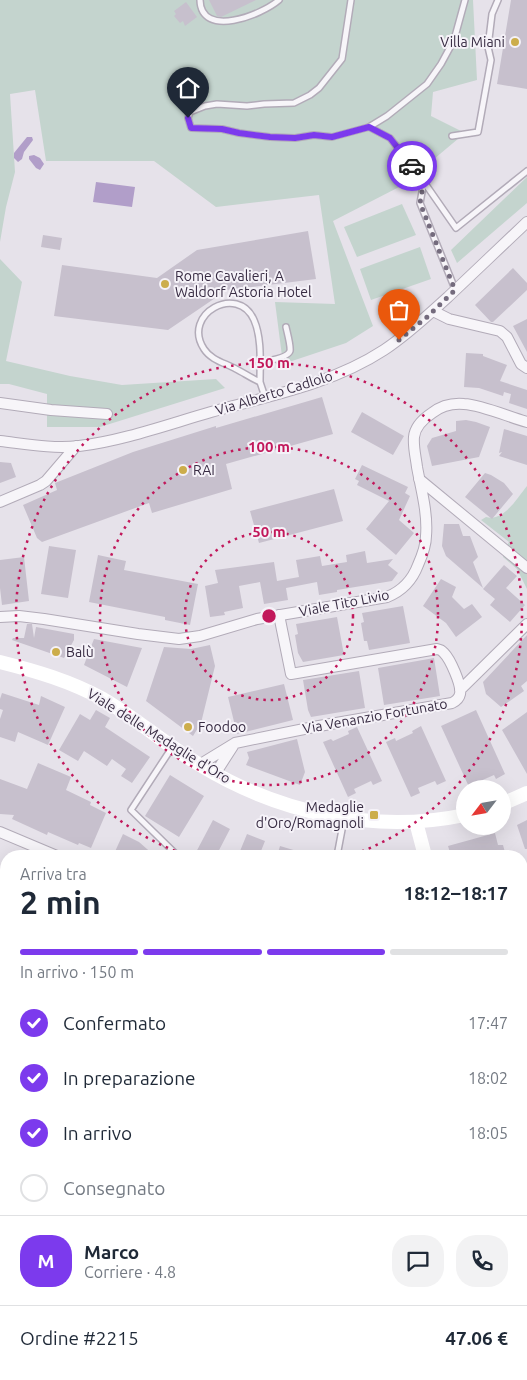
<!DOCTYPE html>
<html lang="it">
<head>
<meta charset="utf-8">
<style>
  :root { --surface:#fff; --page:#f2f2f3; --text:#1f2937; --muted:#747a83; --line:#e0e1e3; --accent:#7c3aed }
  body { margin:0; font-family:Ubuntu,sans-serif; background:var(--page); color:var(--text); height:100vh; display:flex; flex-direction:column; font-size:19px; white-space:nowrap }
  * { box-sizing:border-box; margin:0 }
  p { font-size:16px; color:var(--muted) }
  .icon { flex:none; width:28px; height:28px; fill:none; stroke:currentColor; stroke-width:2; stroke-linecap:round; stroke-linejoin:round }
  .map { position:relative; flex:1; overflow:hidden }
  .sheet { position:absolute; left:0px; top:850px; width:528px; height:530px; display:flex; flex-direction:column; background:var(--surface); border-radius:20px 20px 0 0; box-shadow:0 5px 20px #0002 }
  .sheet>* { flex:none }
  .needle { width:32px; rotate:239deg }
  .tools { position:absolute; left:456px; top:780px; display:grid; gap:10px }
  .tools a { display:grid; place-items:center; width:55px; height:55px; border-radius:50%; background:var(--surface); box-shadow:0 5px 20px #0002; font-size:25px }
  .pin { position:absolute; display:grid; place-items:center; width:42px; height:42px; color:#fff; margin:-51px -21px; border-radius:50% 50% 50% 0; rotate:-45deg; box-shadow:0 0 5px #0007 }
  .pin .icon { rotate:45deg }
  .courier { position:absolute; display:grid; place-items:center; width:50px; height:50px; margin:-25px; border:4px solid #7c3aed; border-radius:50%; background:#fff; color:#222; box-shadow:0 1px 6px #0007 }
  .summary em { font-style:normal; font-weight:700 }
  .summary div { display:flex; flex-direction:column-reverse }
  .summary { display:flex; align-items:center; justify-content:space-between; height:85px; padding:0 20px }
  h1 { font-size:32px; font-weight:700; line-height:38px }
  .bar { display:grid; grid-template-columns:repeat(4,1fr); gap:8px 5px; align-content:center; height:60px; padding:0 20px }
  .bar i { height:6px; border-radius:4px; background:var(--line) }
  .bar .selected { background:var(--accent) }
  .bar p { grid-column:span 4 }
  .line { display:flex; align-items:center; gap:12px; padding:0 20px; border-top:1px solid var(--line) }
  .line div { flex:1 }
  .round { display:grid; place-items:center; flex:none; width:52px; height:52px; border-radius:20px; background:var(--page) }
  ol { padding:0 20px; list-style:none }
  li { display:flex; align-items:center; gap:15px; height:55px }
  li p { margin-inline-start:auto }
  li .icon { padding:5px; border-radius:50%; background:var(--accent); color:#fff; stroke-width:4 }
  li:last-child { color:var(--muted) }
  li i { width:28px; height:28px; border:2px solid var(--line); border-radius:50% }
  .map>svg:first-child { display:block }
  .green { fill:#c4d4ce }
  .water { fill:#b19ec9 }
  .building { fill:#c7c0cd }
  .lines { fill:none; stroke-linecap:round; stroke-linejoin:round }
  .lane-casing { stroke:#b2abb8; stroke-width:8 }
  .street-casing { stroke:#b2abb8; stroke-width:12 }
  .lane { stroke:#f7f5f9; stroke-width:5 }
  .street { stroke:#f7f5f9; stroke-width:10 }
  .secondary { stroke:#fff; stroke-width:14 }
  .done { stroke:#746b7d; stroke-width:5; stroke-dasharray:0 9 }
  .route { stroke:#7c3aed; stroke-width:6 }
  .ring { fill:none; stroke:#c2185b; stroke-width:2.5; stroke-dasharray:2.5 5 }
  .poi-dot { fill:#ccad4b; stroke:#f5f2f8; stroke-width:2 }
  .labels { text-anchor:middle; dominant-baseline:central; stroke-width:4; stroke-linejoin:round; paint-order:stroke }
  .poi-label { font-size:14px; fill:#372b42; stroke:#f5f2f8; text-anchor:start }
  .street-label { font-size:14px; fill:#372b42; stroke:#f5f2f8 }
  .centre { fill:#c2185b; stroke:#f5f2f8; stroke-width:2.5 }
  .ring-label { font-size:15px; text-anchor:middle; font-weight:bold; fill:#c2185b; stroke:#f5f2f8; stroke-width:4; stroke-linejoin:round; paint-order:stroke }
</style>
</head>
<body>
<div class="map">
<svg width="527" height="1380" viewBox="0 0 527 1380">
  <rect width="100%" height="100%" fill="#e6e2ea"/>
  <path class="green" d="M0 0H473L477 80 433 92 431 116 465 133 403 185 333 221 373 326 346 343 283 364 275 302 335 304 319 195 216 207 154 161H46L35 90 10 94 15 172 6 207 0 242Z
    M527 177V203L457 263 451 250Z
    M402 204 416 235 357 257 344 227Z
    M420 247 431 279 371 300 360 269Z
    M0 259 22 282 6 361 70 376 122 385 216 379 225 388 100 427H47V394L9 384H0Z
    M527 486V589L517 569 503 557 504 551 509 542 481 520 486 517C504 522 517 498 527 486Z"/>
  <path class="water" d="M27 137H32L33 140 24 152 22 159 18 162 14 158V153Z
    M34 155 40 158 44 164 40 170 36 168 29 159V156Z
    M96 182 135 187 132 207 93 202Z"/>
  <path class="building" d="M209 0H256L221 17 217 16Z
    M511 0H527V89L497 84Z
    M186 2 197 17 185 26 183 21 180 23 174 16 176 14 174 11Z
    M308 231 316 279 227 290 168 330 54 316 62 265 157 278 197 250Z
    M43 235 62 238 60 250 41 247Z
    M513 268 527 283V290L493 322H491L475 305Z
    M527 319V352L513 326Z
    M466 353 483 354V356L507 365 500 381 527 390V409L509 403 511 394 504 392 503 396 479 388 464 387Z
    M322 397 333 434 226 464 232 489 152 513 149 503 42 542 37 538 23 505 57 490 55 483 133 452 216 426V428Z
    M362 412 404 436 393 455 351 432Z
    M466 420 476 422 490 427 479 457 432 466 427 446 432 438 456 431V421Z
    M504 429 527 436V465L499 456 502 452 499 453Z
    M0 462 11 463 16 477 0 483Z
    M362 465 408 487 405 493 410 496 399 520 414 533 396 555 366 529 389 501 357 485 359 481 355 479Z
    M485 473 491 475 504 483 513 494 492 519 465 497Z
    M334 489 343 521 259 543 250 511Z
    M444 524H459L463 536H470L478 557 473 562 483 588 446 556 442 546Z
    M49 546 76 550 68 598 41 594Z
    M365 551 367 563 393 559 388 565 398 573 392 581 337 590V592L319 595 317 582 286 588 288 600 264 604 260 582 239 586 243 608 224 612 225 615 210 617 205 586 218 583 215 570 274 562 277 581 299 577 296 560 320 556 322 566 347 562 346 555Z
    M98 555 126 561 124 570 198 584 190 625 165 620V617L89 602Z
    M24 557 29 601 2 605 0 588V560Z
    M504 565 517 576 506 588 525 605 510 622 490 605 495 599 483 589Z
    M441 579 456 587 452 597 464 609 472 604 482 617 456 637 446 623 423 606Z
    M403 606 410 643 369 650 367 641H364L361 623 364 622 362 613Z
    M337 617 344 655 303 662 298 653 295 635 298 634 296 624Z
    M27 624H32L34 638 36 627 74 634V640L64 658 12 640 13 638H24Z
    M527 635V681L521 686 524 691 501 707 486 694 483 682Z
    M94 639 142 648 127 687 84 665Z
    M210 645 215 666 201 723 193 736 146 701 164 647 191 649Z
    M434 658 440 696 384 705 378 668Z
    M359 671 365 708 311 717 308 710 303 680Z
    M284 684 293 720 237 734 228 697Z
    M2 693 39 705 41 696 65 707 48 745 18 732 15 742 0 737V719L3 710 0 709V699Z
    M96 710 110 718 105 727 150 757 132 783 121 776 126 769 112 759 107 766 84 751 78 761 59 750 80 714 90 720Z
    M476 710 505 774 496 779 494 775 478 782 480 786 474 789H470L441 726Z
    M527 712V774L502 730Z
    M421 726 446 781 437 785 435 781 418 788 420 793 411 797 386 742 395 738 396 741 413 733 412 731Z
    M357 727 382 781 373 785 371 781 354 789 356 793 348 797 323 742 331 739 333 741 349 734 348 731Z
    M297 739 305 772 300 785 246 765 249 758 247 752Z
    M38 763 71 777 66 790 91 802 90 805 106 813 91 848 79 843 78 845 48 832 47 835 12 819 14 815 0 814V779L27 789Z
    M170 775 204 796 179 837 145 816Z
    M213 820 230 829 216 856H194Z
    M527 820V849H525L517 825Z
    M495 833 498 845H503L506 856H451L448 846Z
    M123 834 139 842 155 856H113Z
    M247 834 265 841 259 856H238Z
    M280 846 307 854 306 856H277Z"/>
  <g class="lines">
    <defs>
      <path id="lane" d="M200 0C201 39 262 15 279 0
        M351 0 342 59 319 88 310 95 294 103 264 104 247 106 217 104 205 106 190 112 188 118 191 128 222 129 239 133 270 137 295 138 314 135 332 137 369 127 387 116 427 84 441 64 454 40 465 0
        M369 127 390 138 424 181 420 203 455 289
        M452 136 478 132 491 60 488 47 492 14 498 0
        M424 182 456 228 527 171
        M260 362C267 361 288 358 290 351 291 346 287 332 286 327
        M260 382C260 363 262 338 254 320 238 283 181 314 204 349 211 360 225 363 236 369 244 373 251 378 260 382L265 397
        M171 749 131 810 178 856
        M337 856 344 819"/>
      <path id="street" d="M433 311 449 319 500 331 507 337 521 364 527 368
        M0 403 51 410 107 414
        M0 441C26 444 53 449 79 446 122 441 169 424 211 412 269 396 332 384 384 350 407 335 427 316 448 297 474 272 501 247 527 222
        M419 479 527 568
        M0 502 40 485 46 481 76 446
        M0 617 19 616 44 619 138 634 179 639 200 636 257 619 387 597C402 591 412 581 418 565 422 556 426 546 426 536 428 513 421 489 417 467 416 458 413 447 414 437 415 426 423 419 432 413 441 406 453 403 464 404 482 405 509 417 527 422
        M460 690 527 624
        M199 765 235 743 319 726 452 703C456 701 459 699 460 694 462 685 450 659 444 653 441 650 441 650 437 649L291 674 279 615
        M215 774 233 746
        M0 832 57 856
        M521 914 527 912
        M0 954 6 957
        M0 1064 6 1065
        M527 1065 526 1066 527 1070
        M0 1195 6 1190
        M521 1257H527
        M0 1343 6 1341
        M166 1374 167 1380
        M316 1374V1380
        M497 1374V1380
        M229 1376 230 1380
        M136 1380 148 1374"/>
    </defs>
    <use href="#lane" class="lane-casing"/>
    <use href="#street" class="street-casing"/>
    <use href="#lane" class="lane"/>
    <use href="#street" class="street"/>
    <path class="secondary" d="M0 662C36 671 70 681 103 699 137 719 166 745 200 765 279 813 374 834 465 815
      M502 804 527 793
      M416 822 425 856
      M521 1170 527 1168
      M378 1374V1380"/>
  </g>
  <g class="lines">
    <path class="done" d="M399 340 427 317 455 290 420 203 424 181 412 166"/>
    <path class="route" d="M188 118 191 128 222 129 239 133 270 137 295 138 314 135 332 137 369 127 390 138 412 166"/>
  </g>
  <g class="ring">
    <circle cx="269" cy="616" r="84"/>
    <circle cx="269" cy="616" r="169"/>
    <path d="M189 856A253 253 0 1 1 349 856"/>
  </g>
  <g class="poi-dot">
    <circle cx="515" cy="42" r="5"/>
    <circle cx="165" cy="284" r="5"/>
    <circle cx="183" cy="470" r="5"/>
    <circle cx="56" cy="652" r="5"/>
    <circle cx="188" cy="727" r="5"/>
    <rect x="369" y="810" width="10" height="10" rx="2.5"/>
  </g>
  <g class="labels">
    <g class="poi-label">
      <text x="505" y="42" text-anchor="end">Villa Miani</text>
      <text x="175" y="276">Rome Cavalieri, A<tspan x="175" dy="16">Waldorf Astoria Hotel</tspan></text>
      <text x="193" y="470">RAI</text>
      <text x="66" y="652">Balù</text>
      <text x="198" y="727">Foodoo</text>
      <text x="364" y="807" text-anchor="end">Medaglie<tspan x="364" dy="16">d'Oro/Romagnoli</tspan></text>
    </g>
    <g class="street-label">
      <text transform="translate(274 393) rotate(-17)">Via Alberto Cadlolo</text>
      <text transform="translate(344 603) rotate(-11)">Viale Tito Livio</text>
      <text transform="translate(375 716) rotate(-10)">Via Venanzio Fortunato</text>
      <text transform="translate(159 736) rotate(32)">Viale delle Medaglie d'Oro</text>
    </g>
  </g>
  <circle cx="269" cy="616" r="8" class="centre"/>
  <g class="ring-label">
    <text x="269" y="368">150 m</text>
    <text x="269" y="452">100 m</text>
    <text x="269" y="537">50 m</text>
  </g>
</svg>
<div class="tools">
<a><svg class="needle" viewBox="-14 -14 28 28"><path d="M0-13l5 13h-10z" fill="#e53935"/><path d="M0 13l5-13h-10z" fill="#747a83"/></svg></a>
</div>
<div class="pin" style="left:399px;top:340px;background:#ea580c"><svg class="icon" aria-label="bag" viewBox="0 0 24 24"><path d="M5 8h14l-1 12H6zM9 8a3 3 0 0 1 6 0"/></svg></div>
<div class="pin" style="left:188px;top:118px;background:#1f2937"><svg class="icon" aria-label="home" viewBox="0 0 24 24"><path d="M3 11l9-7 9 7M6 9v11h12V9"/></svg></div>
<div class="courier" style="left:412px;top:166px"><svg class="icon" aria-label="car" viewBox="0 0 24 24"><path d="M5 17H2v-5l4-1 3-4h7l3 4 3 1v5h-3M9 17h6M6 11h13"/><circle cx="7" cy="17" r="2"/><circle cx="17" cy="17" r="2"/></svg></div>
<section class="sheet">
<div class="summary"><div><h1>2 min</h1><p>Arriva tra</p></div><em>18:12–18:17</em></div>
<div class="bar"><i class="selected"></i><i class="selected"></i><i class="selected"></i><i></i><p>In arrivo · 150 m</p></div>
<ol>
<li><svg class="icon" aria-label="check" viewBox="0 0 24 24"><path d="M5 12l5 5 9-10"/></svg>Confermato<p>17:47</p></li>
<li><svg class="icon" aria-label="check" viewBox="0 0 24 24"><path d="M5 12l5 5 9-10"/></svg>In preparazione<p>18:02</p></li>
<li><svg class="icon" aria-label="check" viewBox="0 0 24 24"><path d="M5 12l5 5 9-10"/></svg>In arrivo<p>18:05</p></li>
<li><i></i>Consegnato</li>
</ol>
<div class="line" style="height:90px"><b class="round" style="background:var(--accent);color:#fff">M</b><div><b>Marco</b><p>Corriere · 4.8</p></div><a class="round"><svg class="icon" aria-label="chat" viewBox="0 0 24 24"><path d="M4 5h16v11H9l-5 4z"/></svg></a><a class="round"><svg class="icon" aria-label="phone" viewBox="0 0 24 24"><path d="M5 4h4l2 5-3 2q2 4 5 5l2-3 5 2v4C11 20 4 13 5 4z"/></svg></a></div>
<div class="line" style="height:65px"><div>Ordine #2215</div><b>47.06 €</b></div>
</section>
</div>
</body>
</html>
